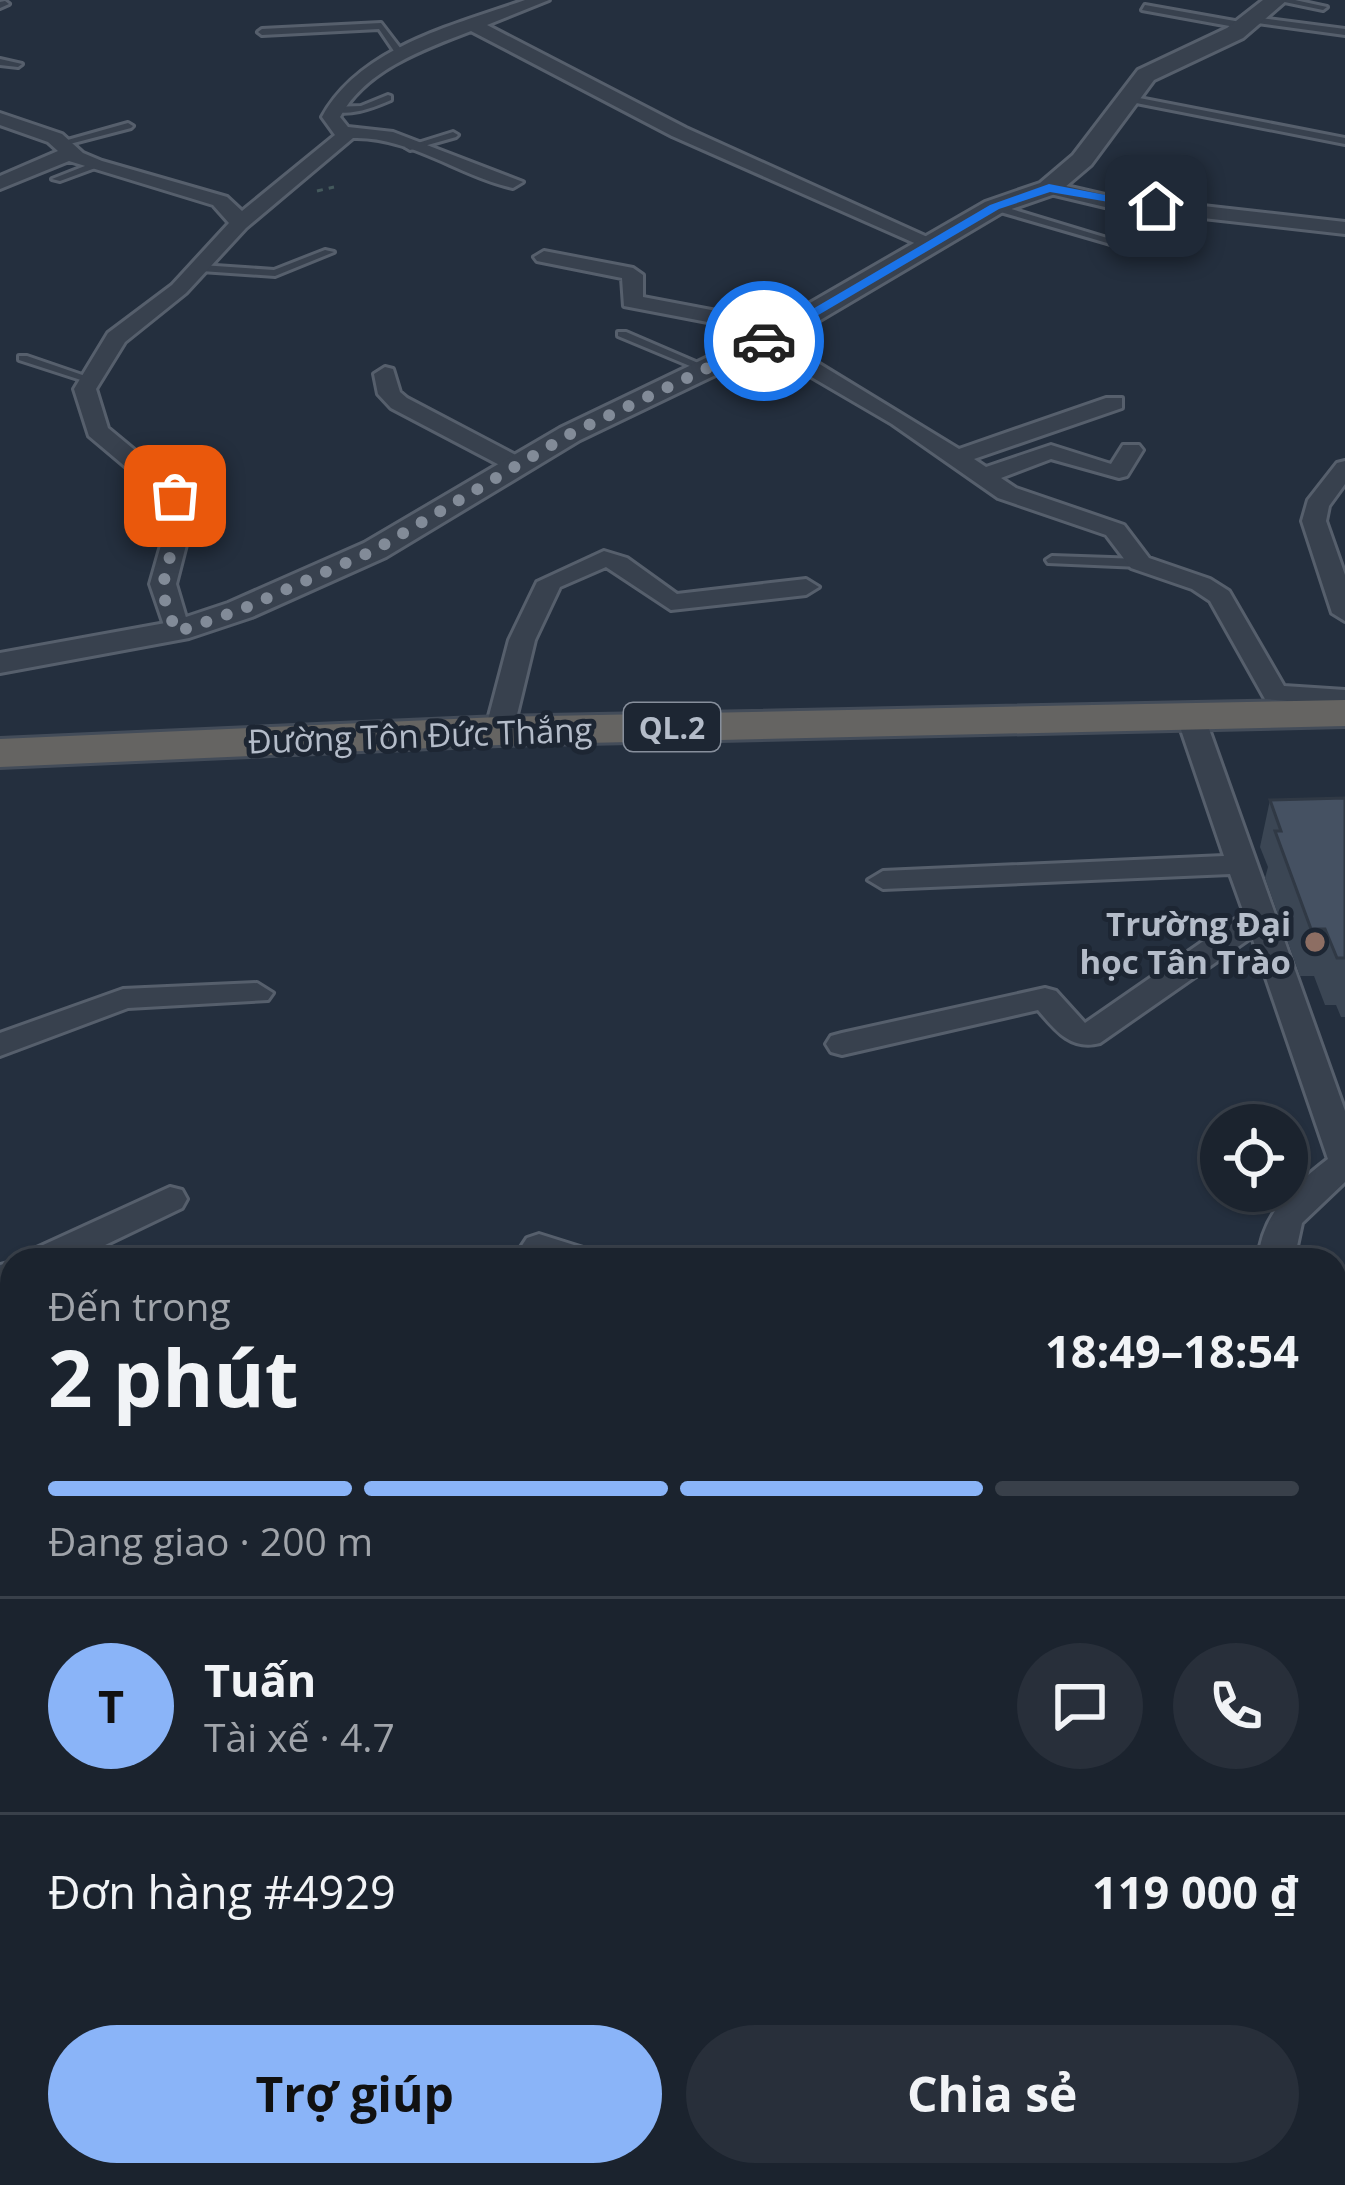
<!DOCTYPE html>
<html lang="vi">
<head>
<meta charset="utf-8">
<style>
  :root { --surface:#1b232e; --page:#282f3a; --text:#f1f3f6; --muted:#a0a4aa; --line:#39404a; --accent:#8ab4f8 }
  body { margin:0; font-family:"Open Sans",sans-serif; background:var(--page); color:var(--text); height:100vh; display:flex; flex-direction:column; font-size:45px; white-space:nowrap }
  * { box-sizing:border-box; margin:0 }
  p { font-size:39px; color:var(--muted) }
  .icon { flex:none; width:66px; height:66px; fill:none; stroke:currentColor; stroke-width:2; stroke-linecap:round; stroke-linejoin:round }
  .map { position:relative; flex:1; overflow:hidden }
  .side { position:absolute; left:0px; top:1248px; width:1347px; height:939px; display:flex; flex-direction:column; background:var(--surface); border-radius:36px 36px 0 0; box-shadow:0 3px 9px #0004,0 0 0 3px var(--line) }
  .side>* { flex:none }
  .buttons { position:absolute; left:1200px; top:1104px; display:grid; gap:24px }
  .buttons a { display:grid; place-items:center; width:108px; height:108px; border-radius:50%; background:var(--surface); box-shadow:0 3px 9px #0004,0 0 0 3px var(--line); font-size:60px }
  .pin { position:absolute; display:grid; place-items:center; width:102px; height:102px; color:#fff; margin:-51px; border-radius:24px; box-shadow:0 6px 18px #0006 }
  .courier { position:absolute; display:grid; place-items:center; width:120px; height:120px; margin:-60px; border:9px solid #1a73e8; border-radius:50%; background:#fff; color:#222; box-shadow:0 3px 15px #0007 }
  .headline em { font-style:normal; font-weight:700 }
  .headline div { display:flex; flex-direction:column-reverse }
  .headline { display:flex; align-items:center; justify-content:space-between; height:204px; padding:0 48px }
  h1 { font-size:78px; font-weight:700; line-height:90px }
  .bar { display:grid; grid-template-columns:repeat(4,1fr); gap:18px 12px; align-content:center; height:144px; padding:0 48px }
  .bar i { height:15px; border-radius:9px; background:var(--line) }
  .bar .on { background:var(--accent) }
  .bar p { grid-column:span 4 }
  .line { display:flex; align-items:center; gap:30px; padding:0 48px; border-top:3px solid var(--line) }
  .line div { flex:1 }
  .round { display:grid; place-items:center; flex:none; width:126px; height:126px; border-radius:63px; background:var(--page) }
  .primary-button { display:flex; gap:24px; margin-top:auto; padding:24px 48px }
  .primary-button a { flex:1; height:138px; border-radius:72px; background:var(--accent); color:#111; font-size:48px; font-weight:700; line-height:138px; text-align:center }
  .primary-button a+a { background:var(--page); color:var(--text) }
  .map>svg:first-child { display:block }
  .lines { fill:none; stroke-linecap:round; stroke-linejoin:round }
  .service-casing { stroke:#565f6c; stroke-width:6 }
  .minor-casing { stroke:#565f6c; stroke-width:6 }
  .tertiary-casing { stroke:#565f6c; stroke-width:6 }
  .trunk-casing { stroke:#434c59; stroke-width:6 }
  .path { stroke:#44595c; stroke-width:3; stroke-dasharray:6 6; stroke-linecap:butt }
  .service { fill:#38414e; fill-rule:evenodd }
  .minor { fill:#38414e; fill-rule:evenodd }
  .tertiary { fill:#38414e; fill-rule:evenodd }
  .trunk { fill:#656462; fill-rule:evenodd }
  .wall { fill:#3b4654 }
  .building { fill:#455162; stroke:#303945; stroke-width:3 }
  .route { fill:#1a73e8 }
  .done { stroke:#828b98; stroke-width:12; stroke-dasharray:0 21.6 }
  .education-dot { fill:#8d6e63; stroke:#1d2633; stroke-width:4.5 }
  .labels { text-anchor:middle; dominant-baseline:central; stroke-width:10; stroke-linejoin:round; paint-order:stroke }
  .shield { fill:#1d2633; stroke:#878f9c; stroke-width:3 }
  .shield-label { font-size:30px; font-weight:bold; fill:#b4bcc9 }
  .street-label { font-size:33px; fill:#b4bcc9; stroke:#1d2633 }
  .poi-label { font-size:33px; font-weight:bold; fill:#b4bcc9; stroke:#1d2633; text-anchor:end }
</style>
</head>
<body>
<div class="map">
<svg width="1345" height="2185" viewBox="0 0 1345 2185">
  <rect width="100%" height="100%" fill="#242f3e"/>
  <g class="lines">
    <defs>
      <path id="service" d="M1275 0H1295L1327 7 1323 10Z
        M0 2 5 1 9 4 0 8Z
        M1145 5 1246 23 1250 26 1246 29 1142 10Z
        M1253 17 1345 29V35L1250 22V18Z
        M381 23 404 53V57H398L379 29 262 35 258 32 262 29Z
        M0 59 22 64 18 67 0 65Z
        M388 95 391 96V100C370 109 349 117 327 110L332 107 361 106Z
        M1129 96 1345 138V144L1126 101 1124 99Z
        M128 123 133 126 131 128 62 146 57 143Z
        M453 132 458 135 456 137 410 150 405 147Z
        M95 162 100 165 98 167 60 181 52 179Z
        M990 205H998L1137 247 1128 249 990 209Z
        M325 250 334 252 275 276 201 271 196 268 201 265 274 270Z
        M618 332H626L712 369 702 371 618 336Z
        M19 356H27L94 379 84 381 19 360Z
        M1052 556 1140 559 1146 563 1140 567 1048 563 1046 560Z"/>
      <path id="minor" d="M525 0H549L487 25 686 128 945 245 928 249 672 136 471 31C424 49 365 70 340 117L348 127 393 132 523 182 513 188C460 176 408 136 353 138L246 228 186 293 125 342 96 389 108 428 184 491 195 510 176 584 190 631 177 639 168 637 150 584 171 510 165 500 89 436 74 389 108 333 172 285 229 223 213 205 69 161 0 189V176L58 151 48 142 0 125V113L62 134 83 153 102 161 227 197 242 211 335 135 322 117C360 47 454 25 525 0Z
        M1049 182 1105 195 1345 222V234L1105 207 1042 192 1039 188Z
        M544 251 633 268 643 275V297L727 313 754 324 959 449 1106 398H1122V408L974 459 986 467 1051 445 1111 464 1123 445H1139L1143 450 1127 476 1119 478 1051 459 1001 478 1016 488 1124 525 1149 558 1210 579 1229 591 1284 686 1345 690V706L1265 699 1210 601 1192 589 1131 568 1106 535 998 498 892 424 738 334 713 323 624 306 622 278 537 261 534 257Z
        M385 367 393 369 400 392 407 398 527 461V471H511L391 408 378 394 374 374Z
        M1345 461V484L1329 506 1326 521 1345 575V621L1332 613 1302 521 1308 500 1337 463Z
        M604 551 627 558 677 594 806 579 819 587 806 595 671 610 606 567 560 587 535 640 513 731 509 737H489L485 731 509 640 537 582Z
        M1190 707 1204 715 1345 1111V1182L1302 1223 1294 1260H1258C1262 1213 1293 1186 1328 1159L1252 937 1100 1043C1071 1051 1055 1030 1038 1010L842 1055 831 1052 826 1044 831 1036 842 1033 1045 988 1056 991 1085 1023 1244 913 1230 874 883 889 868 880 883 871 1224 856 1176 715Z
        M257 983 273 993 268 1000 128 1008 0 1056V1033L123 989Z
        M170 1187 182 1190 187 1199 182 1208 74 1260H25L30 1251Z
        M539 1234 593 1251 598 1260 527 1256 521 1247 527 1238Z
        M12 1262V1289L0 1292V1265Z
        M12 1513V1545L0 1547V1515Z"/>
      <path id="tertiary" d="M1263 0H1287L1243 38 1154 80 1091 165 1058 193 1003 212 778 345 580 440 386 557 252 617 189 638 0 673V653L171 622 228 603 364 543 560 428 758 333 985 202 1040 183 1073 155 1138 70 1227 28Z"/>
      <path id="trunk" d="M1345 700V726L499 745 0 767V739L499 717Z"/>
    </defs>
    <use href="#service" class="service-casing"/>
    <use href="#minor" class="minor-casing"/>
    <use href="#tertiary" class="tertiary-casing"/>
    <use href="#trunk" class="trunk-casing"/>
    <path class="path" d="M317 191 334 187"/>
    <use href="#service" class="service"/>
    <use href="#minor" class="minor"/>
    <use href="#tertiary" class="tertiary"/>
    <use href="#trunk" class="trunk"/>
  </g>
  <path class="wall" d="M1345 798V1017H1341L1336 1005H1325L1314 976H1300L1265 878 1268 867 1260 847 1270 800Z"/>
  <path class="building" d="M1345 798V958H1337L1325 929H1311L1275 831H1281L1270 800Z"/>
  <path class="route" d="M1049 184 1162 206 1156 210 1050 192 999 209 769 344 758 341 990 205Z"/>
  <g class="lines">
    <path class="done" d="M175 496C192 525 166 551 164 583 162 600 170 616 177 632L240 610 375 550 570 434 764 341"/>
  </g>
  <circle class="education-dot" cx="1315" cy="942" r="12"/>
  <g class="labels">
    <rect class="shield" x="624" y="703" width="96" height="48" rx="9"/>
    <g class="shield-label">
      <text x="672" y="727">QL.2</text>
    </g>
    <g class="street-label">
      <text transform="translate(420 735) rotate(-2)">Đường Tôn Đức Thắng</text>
    </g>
    <g class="poi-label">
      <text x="1291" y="923">Trường Đại<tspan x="1291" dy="38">học Tân Trào</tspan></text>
    </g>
  </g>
</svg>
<div class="buttons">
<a><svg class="icon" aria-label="locate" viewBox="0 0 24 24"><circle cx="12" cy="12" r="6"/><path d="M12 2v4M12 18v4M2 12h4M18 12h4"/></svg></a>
</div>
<div class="pin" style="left:175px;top:496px;background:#ea580c"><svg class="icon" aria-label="bag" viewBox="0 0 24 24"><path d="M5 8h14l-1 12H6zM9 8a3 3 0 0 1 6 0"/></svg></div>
<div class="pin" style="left:1156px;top:206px;background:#1f2937"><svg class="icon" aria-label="home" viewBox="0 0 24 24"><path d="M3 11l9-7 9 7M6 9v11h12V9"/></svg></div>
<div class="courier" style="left:764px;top:341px"><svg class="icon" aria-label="car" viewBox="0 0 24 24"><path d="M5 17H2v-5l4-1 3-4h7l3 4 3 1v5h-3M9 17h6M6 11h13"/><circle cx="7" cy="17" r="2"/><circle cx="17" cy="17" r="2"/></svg></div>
<section class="side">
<div class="headline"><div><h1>2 phút</h1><p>Đến trong</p></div><em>18:49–18:54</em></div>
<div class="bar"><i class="on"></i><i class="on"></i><i class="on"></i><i></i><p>Đang giao · 200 m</p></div>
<div class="line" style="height:216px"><b class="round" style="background:var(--accent);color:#111">T</b><div><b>Tuấn</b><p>Tài xế · 4.7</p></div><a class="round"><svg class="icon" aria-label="chat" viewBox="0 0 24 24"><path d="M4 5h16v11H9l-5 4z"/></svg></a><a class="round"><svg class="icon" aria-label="phone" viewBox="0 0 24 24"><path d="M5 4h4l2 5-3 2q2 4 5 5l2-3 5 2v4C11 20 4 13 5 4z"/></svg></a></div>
<div class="line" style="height:156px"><div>Đơn hàng #4929</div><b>119 000 ₫</b></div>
<div class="primary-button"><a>Trợ giúp</a><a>Chia sẻ</a></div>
</section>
</div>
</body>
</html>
